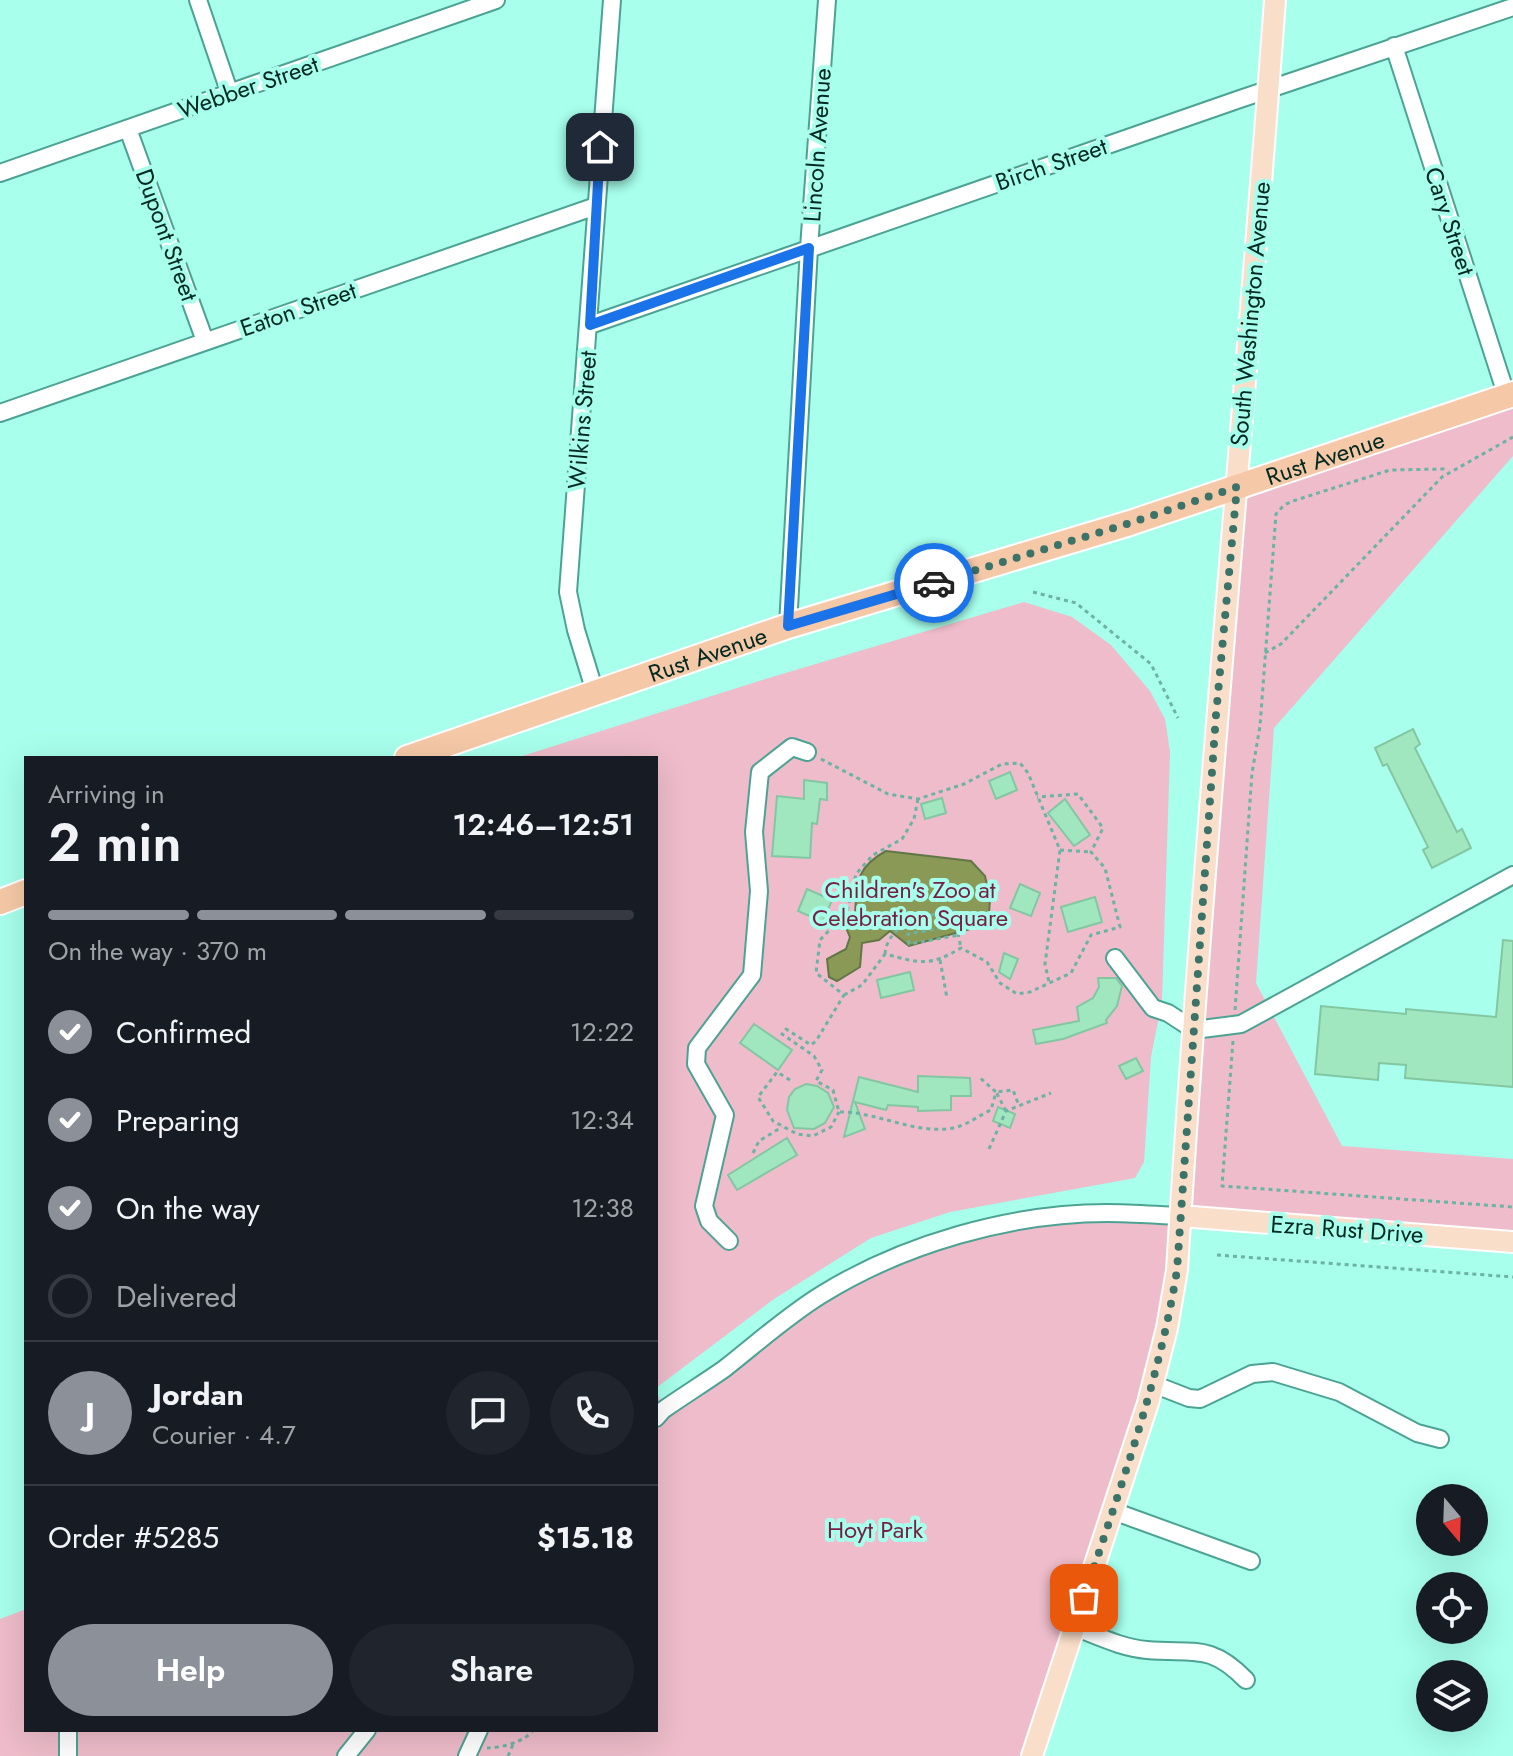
<!DOCTYPE html>
<html lang="en">
<head>
<meta charset="utf-8">
<style>
  :root { --surface:#171b24; --page:#20242c; --text:#f1f3f6; --muted:#9ea1a6; --line:#363941; --accent:#8c9099 }
  body { margin:0; font-family:Jost,sans-serif; background:var(--page); color:var(--text); height:100vh; display:flex; flex-direction:column; font-size:30px; white-space:nowrap }
  * { box-sizing:border-box; margin:0 }
  p { font-size:26px; color:var(--muted) }
  .icon { flex:none; width:44px; height:44px; fill:none; stroke:currentColor; stroke-width:2; stroke-linecap:round; stroke-linejoin:round }
  .map { position:relative; flex:1; overflow:hidden }
  .sheet { position:absolute; left:24px; top:756px; width:634px; height:976px; display:flex; flex-direction:column; background:var(--surface); border-radius:0px; box-shadow:0 8px 32px #0002 }
  .sheet>* { flex:none }
  .needle { width:52px; rotate:161deg }
  .fabs { position:absolute; left:1416px; top:1484px; display:grid; gap:16px }
  .fabs a { display:grid; place-items:center; width:72px; height:72px; border-radius:50%; background:var(--surface); box-shadow:0 8px 32px #0002; font-size:40px }
  .pin { position:absolute; display:grid; place-items:center; width:68px; height:68px; color:#fff; margin:-34px; border-radius:16px; box-shadow:0 4px 12px #0006 }
  .courier { position:absolute; display:grid; place-items:center; width:80px; height:80px; margin:-40px; border:6px solid #1a73e8; border-radius:50%; background:#fff; color:#222; box-shadow:0 2px 10px #0007 }
  .headline em { font-style:normal; font-weight:600 }
  .headline div { display:flex; flex-direction:column-reverse }
  .headline { display:flex; align-items:center; justify-content:space-between; height:136px; padding:0 24px }
  h1 { font-size:52px; font-weight:600; line-height:60px }
  .bar { display:grid; grid-template-columns:repeat(4,1fr); gap:12px 8px; align-content:center; height:96px; padding:0 24px }
  .bar i { height:10px; border-radius:6px; background:var(--line) }
  .bar .selected { background:var(--accent) }
  .bar p { grid-column:span 4 }
  .line { display:flex; align-items:center; gap:20px; padding:0 24px; border-top:2px solid var(--line) }
  .line div { flex:1 }
  .round { display:grid; place-items:center; flex:none; width:84px; height:84px; border-radius:42px; background:var(--page) }
  ol { padding:0 24px; list-style:none }
  li { display:flex; align-items:center; gap:24px; height:88px }
  li p { margin-inline-start:auto }
  li .icon { padding:8px; border-radius:50%; background:var(--accent); color:#fff; stroke-width:4 }
  li:last-child { color:var(--muted) }
  li i { width:44px; height:44px; border:4px solid var(--line); border-radius:50% }
  .button { display:flex; gap:16px; margin-top:auto; padding:16px 24px }
  .button a { flex:1; height:92px; border-radius:48px; background:var(--accent); color:#fff; font-size:32px; font-weight:600; line-height:92px; text-align:center }
  .button a+a { background:var(--page); color:var(--text) }
  .map>svg:first-child { display:block }
  .green { fill:#eebcca }
  .water { fill:#8a9955; stroke:#617746; stroke-width:2 }
  .building { fill:#a0e6bf; stroke:#83c7a2; stroke-width:2 }
  .lines { fill:none; stroke-linecap:round; stroke-linejoin:round }
  .minor-casing { stroke:#4ca393; stroke-width:20 }
  .major-casing { stroke:#fff; stroke-width:24 }
  .highway-casing { stroke:#fff; stroke-width:28 }
  .path { stroke:#6cb3a4; stroke-width:3; stroke-dasharray:4 4; stroke-linecap:butt }
  .minor { stroke:#fff; stroke-width:16 }
  .major { stroke:#f9dfca; stroke-width:20 }
  .highway { stroke:#f5c9a7; stroke-width:24 }
  .done { stroke:#3c7369; stroke-width:8; stroke-dasharray:0 14.4 }
  .route { stroke:#1a73e8; stroke-width:10 }
  .labels { text-anchor:middle; dominant-baseline:central; stroke-width:8; stroke-linejoin:round; paint-order:stroke }
  .street-label { font-size:24px; fill:#022822; stroke:#a7ffec }
  .park-label { font-size:24px; fill:#761f43; stroke:#a7ffec }
</style>
</head>
<body>
<div class="map">
<svg width="1513" height="1756" viewBox="0 0 1513 1756">
  <rect width="100%" height="100%" fill="#a7ffec"/>
  <path class="green" d="M1513 394V456L1274 728 1256 983 1342 1146 1513 1159V1242L1180 1216 1167 1328 1032 1756H0V1619L26 1609V1730H656V1389L663 1409 871 1268 1047 1218 1180 1216 1237 487Z
    M1024 602 1072 617 1111 645 1150 691 1165 719 1170 752 1162 1001 1151 1057 1144 1162 1135 1178 950 1212 871 1238 774 1299 656 1388V758H516L759 681Z"/>
  <path class="water" d="M886 851 971 861 985 876 990 898 989 914 970 929 909 946 890 931 879 940 862 943 860 967 837 981 829 977 827 959 846 949 850 937 844 923 855 914C857 883 856 867 886 851Z"/>
  <path class="building" d="M1413 729 1420 744 1415 748 1457 832 1462 829 1471 848 1432 868 1423 850 1428 847 1387 764 1383 766 1375 748Z
    M1010 772 1017 790 996 799 989 781Z
    M804 780 827 783V800L820 799 817 824 812 823 810 858 772 856 777 796 804 799Z
    M942 798 946 813 925 819 921 804Z
    M1065 799 1090 835 1074 846 1048 813Z
    M1020 884 1040 893 1031 916 1010 908Z
    M807 889 832 900 823 922 798 911Z
    M1095 897 1102 922 1068 932 1061 907Z
    M1503 940 1513 941V1087L1405 1078 1406 1065 1379 1063 1378 1080 1315 1074 1321 1006 1406 1014V1009L1496 1017Z
    M1004 953 1018 959 1010 979 999 972Z
    M910 972 914 990 881 998 877 980Z
    M1098 978H1116L1122 986 1117 1006 1106 1020 1107 1023 1063 1039 1036 1044 1033 1030 1079 1021 1077 1007 1093 998 1099 987Z
    M754 1024 792 1050 778 1070 740 1043Z
    M1136 1058 1143 1071 1126 1079 1119 1066Z
    M918 1076 970 1078 971 1096H951V1110L918 1111V1107L888 1105 886 1110 855 1102 865 1129 844 1137 859 1077 918 1092Z
    M806 1084 817 1086 828 1093 834 1107 825 1123 814 1129 794 1128 787 1110 789 1097 795 1089Z
    M998 1107 1015 1114 1010 1128 993 1121Z
    M787 1138 797 1155 737 1190 728 1175Z"/>
  <g class="lines">
    <defs>
      <path id="minor" d="M198 0 230 94
        M1394 46 1507 397
        M128 129 205 341
        M0 173 496 0
        M590 325 1240 99 1513 7
        M0 413 596 206
        M788 626 809 248 827 0
        M595 692 576 630 568 592 612 0
        M1115 958 1153 1008 1168 1013 1194 1030 1241 1024 1513 875
        M729 1241 709 1221 704 1206 725 1115 696 1064 697 1048 752 975 759 891 754 832 760 772 792 747 807 752
        M1153 1384 1189 1398 1200 1399 1252 1374 1273 1372 1339 1392 1417 1433 1440 1439
        M656 1418 663 1410C683 1396 704 1383 724 1369 756 1344 787 1316 821 1295 903 1244 1011 1213 1107 1213 1131 1213 1156 1215 1180 1216
        M1113 1511 1251 1561
        M1074 1627C1098 1636 1122 1648 1147 1650 1194 1654 1210 1643 1246 1680
        M68 1730V1756
        M346 1756 367 1730
        M467 1756 479 1730"/>
      <path id="major" d="M1180 1216 1513 1242
        M1032 1756 1148 1403 1167 1328 1177 1270C1203 846 1244 424 1275 0"/>
      <g id="highway">
        <path id="s1" d="M407 758 788 626 1130 523 1513 394"/>
        <path d="M0 902 26 892"/>
      </g>
    </defs>
    <use href="#minor" class="minor-casing"/>
    <use href="#major" class="major-casing"/>
    <use href="#highway" class="highway-casing"/>
    <path class="path" d="M1033 592 1076 603 1151 664 1178 718
      M1265 653 1281 644 1442 477 1513 437
      M821 759 888 794 918 799 964 784 1002 764 1020 763 1028 773 1060 850 1045 964 1049 982
      M918 799 914 819 902 839 873 855 856 874 847 912 820 940 816 973 844 995 816 1041 811 1045 786 1029 782 1034 814 1056 822 1070 816 1081 833 1090 839 1112C877 1111 919 1137 957 1127 968 1124 980 1115 991 1110L996 1092 978 1076
      M1060 850 1091 852
      M957 925 908 934 909 944 959 935
      M885 954C888 921 928 917 953 909L961 948
      M940 960 947 998
      M844 995 862 985 885 954C920 963 929 967 961 948L987 962 1000 983 1017 994 1030 992 1071 973 1091 935 1120 927 1105 868 1091 852 1103 828 1078 794 1037 797
      M1235 1010 1252 773 1260 726 1276 514 1284 505 1293 501 1390 470 1444 469 1448 471
      M1233 1041 1222 1186 1513 1207
      M790 1080 777 1072 758 1097 773 1121 797 1134 813 1136 831 1127 839 1112
      M1006 1111 996 1092 1013 1090 1019 1106
      M989 1149 1006 1111 1051 1093
      M753 1153 759 1141 782 1127
      M1217 1255 1513 1277
      M487 1748C501 1748 525 1742 533 1730
      M508 1756 514 1742"/>
    <use href="#minor" class="minor"/>
    <use href="#major" class="major"/>
    <use href="#highway" class="highway"/>
  </g>
  <g class="lines">
    <path class="done" d="M934 583 1130 523 1237 487 1216 715 1177 1270C1159 1383 1119 1490 1084 1598"/>
    <path class="route" d="M600 147 590 325 809 248 788 626 934 583"/>
  </g>
  <g class="labels">
    <g class="street-label">
      <text transform="translate(248 87) rotate(-19)">Webber Street</text>
      <text transform="translate(817 145) rotate(-86)">Lincoln Avenue</text>
      <text transform="translate(1051 164) rotate(-19)">Birch Street</text>
      <text transform="translate(1450 221) rotate(72)">Cary Street</text>
      <text transform="translate(167 235) rotate(70)">Dupont Street</text>
      <text transform="translate(298 309) rotate(-19)">Eaton Street</text>
      <text transform="translate(1250 314) rotate(-85)">South Washington Avenue</text>
      <text transform="translate(582 420) rotate(-85)">Wilkins Street</text>
      <text stroke="none"><textPath href="#s1" startOffset="966">Rust Avenue</textPath></text>
      <text stroke="none"><textPath href="#s1" startOffset="318">Rust Avenue</textPath></text>
      <text transform="translate(1347 1229) rotate(4)">Ezra Rust Drive</text>
    </g>
    <g class="park-label">
      <text x="910" y="889">Children's Zoo at<tspan x="910" dy="28">Celebration Square</tspan></text>
      <text x="875" y="1529">Hoyt Park</text>
    </g>
  </g>
</svg>
<div class="fabs">
<a><svg class="needle" viewBox="-14 -14 28 28"><path d="M0-13l5 13h-10z" fill="#e53935"/><path d="M0 13l5-13h-10z" fill="#9ea1a6"/></svg></a>
<a><svg class="icon" aria-label="locate" viewBox="0 0 24 24"><circle cx="12" cy="12" r="6"/><path d="M12 2v4M12 18v4M2 12h4M18 12h4"/></svg></a>
<a><svg class="icon" aria-label="layers" viewBox="0 0 24 24"><path d="M12 4l9 5-9 5-9-5zM3 14l9 5 9-5"/></svg></a>
</div>
<div class="pin" style="left:1084px;top:1598px;background:#ea580c"><svg class="icon" aria-label="bag" viewBox="0 0 24 24"><path d="M5 8h14l-1 12H6zM9 8a3 3 0 0 1 6 0"/></svg></div>
<div class="pin" style="left:600px;top:147px;background:#1f2937"><svg class="icon" aria-label="home" viewBox="0 0 24 24"><path d="M3 11l9-7 9 7M6 9v11h12V9"/></svg></div>
<div class="courier" style="left:934px;top:583px"><svg class="icon" aria-label="car" viewBox="0 0 24 24"><path d="M5 17H2v-5l4-1 3-4h7l3 4 3 1v5h-3M9 17h6M6 11h13"/><circle cx="7" cy="17" r="2"/><circle cx="17" cy="17" r="2"/></svg></div>
<section class="sheet">
<div class="headline"><div><h1>2 min</h1><p>Arriving in</p></div><em>12:46–12:51</em></div>
<div class="bar"><i class="selected"></i><i class="selected"></i><i class="selected"></i><i></i><p>On the way · 370 m</p></div>
<ol>
<li><svg class="icon" aria-label="check" viewBox="0 0 24 24"><path d="M5 12l5 5 9-10"/></svg>Confirmed<p>12:22</p></li>
<li><svg class="icon" aria-label="check" viewBox="0 0 24 24"><path d="M5 12l5 5 9-10"/></svg>Preparing<p>12:34</p></li>
<li><svg class="icon" aria-label="check" viewBox="0 0 24 24"><path d="M5 12l5 5 9-10"/></svg>On the way<p>12:38</p></li>
<li><i></i>Delivered</li>
</ol>
<div class="line" style="height:144px"><b class="round" style="background:var(--accent);color:#fff">J</b><div><b>Jordan</b><p>Courier · 4.7</p></div><a class="round"><svg class="icon" aria-label="chat" viewBox="0 0 24 24"><path d="M4 5h16v11H9l-5 4z"/></svg></a><a class="round"><svg class="icon" aria-label="phone" viewBox="0 0 24 24"><path d="M5 4h4l2 5-3 2q2 4 5 5l2-3 5 2v4C11 20 4 13 5 4z"/></svg></a></div>
<div class="line" style="height:104px"><div>Order #5285</div><b>$15.18</b></div>
<div class="button"><a>Help</a><a>Share</a></div>
</section>
</div>
</body>
</html>
